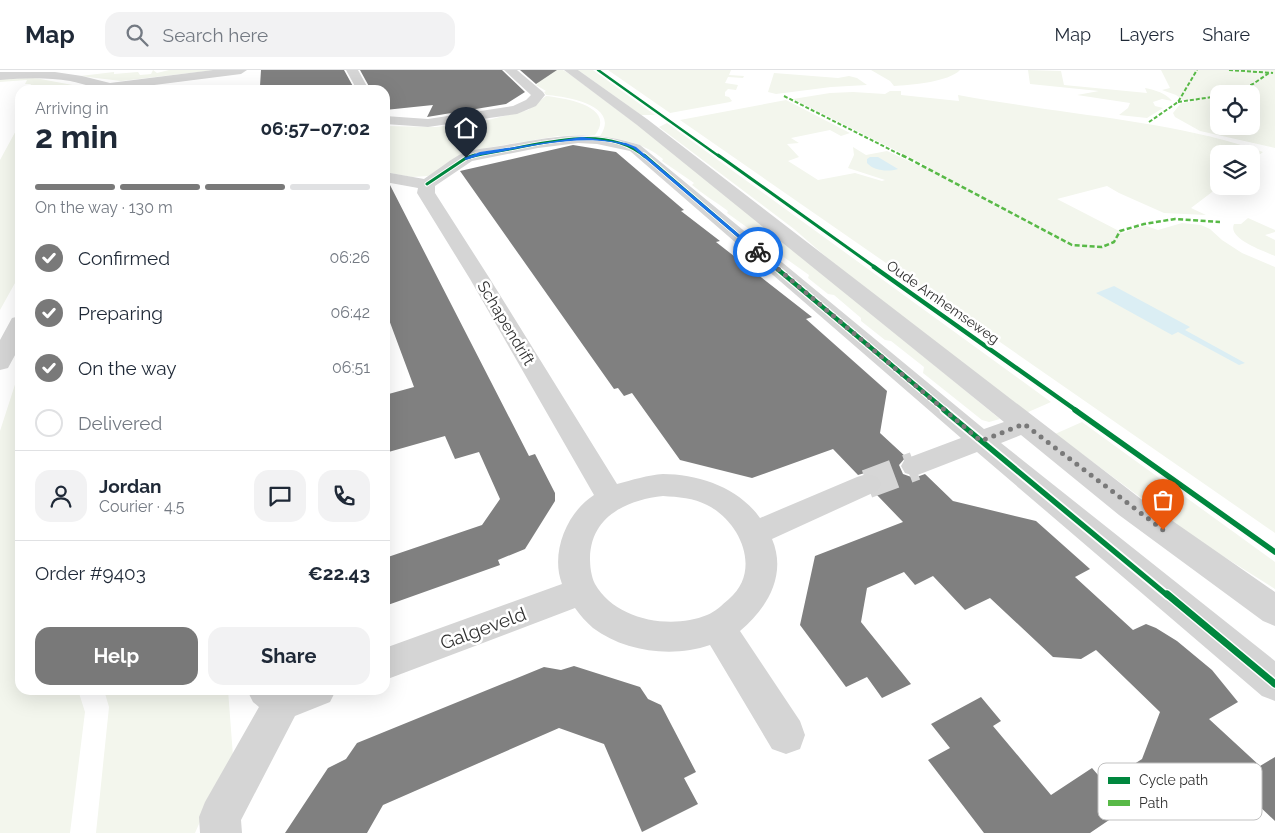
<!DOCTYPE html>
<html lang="en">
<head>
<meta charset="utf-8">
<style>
  :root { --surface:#fff; --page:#f2f2f3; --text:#1f2937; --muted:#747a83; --line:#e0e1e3; --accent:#797979 }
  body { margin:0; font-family:Raleway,sans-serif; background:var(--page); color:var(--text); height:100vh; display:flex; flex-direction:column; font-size:19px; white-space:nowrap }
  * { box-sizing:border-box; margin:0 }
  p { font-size:16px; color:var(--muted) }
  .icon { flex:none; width:28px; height:28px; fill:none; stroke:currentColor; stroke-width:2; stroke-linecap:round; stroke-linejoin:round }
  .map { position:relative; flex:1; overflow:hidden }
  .drawer { position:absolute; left:15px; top:15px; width:375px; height:610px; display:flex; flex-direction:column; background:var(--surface); border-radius:15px; box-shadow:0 5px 20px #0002 }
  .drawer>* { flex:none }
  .tools { position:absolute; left:1210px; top:15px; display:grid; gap:10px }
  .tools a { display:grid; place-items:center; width:50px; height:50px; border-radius:10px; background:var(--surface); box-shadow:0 5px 20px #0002; font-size:25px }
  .pin { position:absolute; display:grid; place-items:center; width:42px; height:42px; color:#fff; margin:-51px -21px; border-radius:50% 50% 50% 0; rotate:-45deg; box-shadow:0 0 5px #0007 }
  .pin .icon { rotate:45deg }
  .courier { position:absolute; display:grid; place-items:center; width:50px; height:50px; margin:-25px; border:4px solid #1a73e8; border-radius:50%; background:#fff; color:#222; box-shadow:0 1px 6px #0007 }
  .overview em { font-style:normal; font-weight:700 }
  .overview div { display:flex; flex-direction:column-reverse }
  .overview { display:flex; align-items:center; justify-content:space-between; height:85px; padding:0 20px }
  h1 { font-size:32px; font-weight:700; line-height:38px }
  .bar { display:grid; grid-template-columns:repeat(4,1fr); gap:8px 5px; align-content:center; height:60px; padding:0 20px }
  .bar i { height:6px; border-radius:4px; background:var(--line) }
  .bar .on { background:var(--accent) }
  .bar p { grid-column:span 4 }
  .line { display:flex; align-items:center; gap:12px; padding:0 20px; border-top:1px solid var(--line) }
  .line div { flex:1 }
  .round { display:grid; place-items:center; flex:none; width:52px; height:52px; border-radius:15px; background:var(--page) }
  ol { padding:0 20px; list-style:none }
  li { display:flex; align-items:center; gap:15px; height:55px }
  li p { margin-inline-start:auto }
  li .icon { padding:5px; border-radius:50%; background:var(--accent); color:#fff; stroke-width:4 }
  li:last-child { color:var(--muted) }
  li i { width:28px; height:28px; border:2px solid var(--line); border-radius:50% }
  .action { display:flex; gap:10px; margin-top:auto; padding:10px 20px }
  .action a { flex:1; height:58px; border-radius:15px; background:var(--accent); color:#fff; font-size:20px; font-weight:700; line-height:58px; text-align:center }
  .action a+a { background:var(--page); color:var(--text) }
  header { display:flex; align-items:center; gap:30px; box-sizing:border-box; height:70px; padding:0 25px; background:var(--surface); border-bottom:1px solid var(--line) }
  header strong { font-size:24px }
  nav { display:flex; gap:28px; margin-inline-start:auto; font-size:18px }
  .search { width:350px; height:45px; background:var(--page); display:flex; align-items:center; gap:12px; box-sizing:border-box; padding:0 18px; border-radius:15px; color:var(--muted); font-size:19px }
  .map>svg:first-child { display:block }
  .green { fill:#f3f6ed; fill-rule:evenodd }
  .water { fill:#dbeef4 }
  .building { fill:#808080 }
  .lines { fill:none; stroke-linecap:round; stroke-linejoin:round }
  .minor-tunnel { stroke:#d6d6d6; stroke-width:29; stroke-dasharray:29 14; stroke-linecap:butt }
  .minor { fill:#d5d5d5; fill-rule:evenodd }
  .quiet-far1 { stroke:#58b947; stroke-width:2; stroke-dasharray:4 2; stroke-linecap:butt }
  .quiet { stroke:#58b947; stroke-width:2.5; stroke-dasharray:5 2.5; stroke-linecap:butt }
  .cycleway-far4-casing { stroke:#fff; stroke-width:4 }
  .cycleway-far3-casing { stroke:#fff; stroke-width:5 }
  .cycleway-far2-casing { stroke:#fff; stroke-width:7 }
  .cycleway-far1-casing { stroke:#fff; stroke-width:9 }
  .cycleway-casing { stroke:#fff; stroke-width:10 }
  .cycleway-far4 { stroke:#00873e; stroke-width:2.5 }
  .cycleway-far3 { stroke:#00873e; stroke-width:3 }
  .cycleway-far2 { stroke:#00873e; stroke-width:4.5 }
  .cycleway-far1 { stroke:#00873e; stroke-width:5.5 }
  .cycleway { stroke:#00873e; stroke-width:7 }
  .route { fill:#1a73e8 }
  .done { stroke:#797979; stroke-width:5; stroke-dasharray:0 9 }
  .labels { text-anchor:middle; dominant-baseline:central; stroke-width:5; stroke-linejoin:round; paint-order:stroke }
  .far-street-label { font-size:14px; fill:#313131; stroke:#fff }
  .street-label { font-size:16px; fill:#313131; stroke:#fff }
  .near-street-label { font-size:19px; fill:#313131; stroke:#fff }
  .key { fill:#fff; stroke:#c1c1c1; stroke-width:1 }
  .key-label { font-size:14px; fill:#313131 }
</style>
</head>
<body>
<header>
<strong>Map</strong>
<div class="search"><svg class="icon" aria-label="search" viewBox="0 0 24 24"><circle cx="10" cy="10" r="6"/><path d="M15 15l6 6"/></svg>Search here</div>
<nav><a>Map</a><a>Layers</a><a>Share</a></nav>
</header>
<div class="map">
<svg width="1275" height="763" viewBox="0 0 1275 763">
  <rect width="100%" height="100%" fill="#fff"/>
  <path class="green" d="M153 0 157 3 169 0H215L121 11 80 6 114 2V4L138 2 140 5 151 4Z
    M522 0H563L571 5 684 90 1000 349 989 352 982 350 923 303 924 297 891 271 885 270 861 251V248L834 225 828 224 808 208 809 205 764 173 766 171 727 143 728 141C716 132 704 125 692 115L694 113 662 91 663 89C644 73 625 70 600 66 622 35 564 26 546 25L544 22 546 21 536 15 538 14Z
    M578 0H593L655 45H641Z
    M608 0H731L729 5 744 6 743 8 728 7 725 13 738 15 736 20 728 19 725 22V26L729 27 732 31 730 32 670 43Z
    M871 0H960C949 12 910 15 894 16L890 11Z
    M1028 0 1061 1 1064 15 1147 23 1145 18C1155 20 1166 23 1172 31L1162 29 1153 32 1155 36 1163 38 1147 48 1119 45 1128 38 1130 33 1077 25 1099 21 1030 14Z
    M1161 0H1275V78L1200 61 1175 47 1173 43 1181 33 1194 31H1184L1176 25 1162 20 1170 18ZM1219 24H1251V56H1219Z
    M774 3 838 8 849 6 857 8 867 15 831 17 776 24 768 22Z
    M35 8 78 16 89 20H28L31 14H25L27 10 0 12V9Z
    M890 21H901V25L959 31 958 25C987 31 1016 34 1045 39 1116 49 1195 58 1263 82L1251 91V84H1219V116H1220L1191 138 1206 145 1164 143 1119 123 1107 116 1057 129 1123 163 1138 157 1146 156 1158 160 1182 153 1201 155 1210 159 1222 170 1242 183 1275 197V463L680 50 786 30 850 63 841 66 830 60 791 68 799 73 787 74 799 87 788 91 818 110 855 103 882 111 885 110 848 98 854 85 853 77 866 85 887 81 924 98 929 97 793 29 830 23 853 22 885 24Z
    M546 26C564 28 617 36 595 65L558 66 486 78 428 106 412 107 385 102V56L436 57 480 52 528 40Z
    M667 53 1051 332 1026 343 832 192 794 159 659 57Z
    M19 55 20 204 0 240V90Z
    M1248 148 1275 160V162L1265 165 1275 170V186C1264 181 1227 169 1234 154H1241Z
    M20 299V620H78L85 642 84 650 70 763H0V361Z
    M1082 352 1275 492V519L1202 473 1055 364Z
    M104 620H228L234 699 202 747 195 763H96L109 637Z"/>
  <path class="water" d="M870 87H878L898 99C888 102 874 101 867 93V89Z
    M1114 216 1190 257 1185 260 1245 293 1239 295 1178 262 1172 265 1096 223Z"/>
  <path class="building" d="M261 0H344L355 20H282L260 16Z
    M360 0H502L525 22 506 34 427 47 433 35 385 40V20H371Z
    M520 0H557L536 14Z
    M573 75 616 82 684 140 681 141 720 171 716 172 812 247 806 249 887 321 880 363 906 387 899 395 903 404 914 408 925 404 953 431 1036 451 1090 499 1075 507 1133 560 1146 554 1156 558 1177 571 1212 600 1238 632 1209 649 1260 696 1275 687V751L1236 714 1219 725 1191 697 1162 719 1159 716 1090 763H984L928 690 950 678 931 654 981 627 1001 651 993 656 1051 725 1092 698 1105 713 1142 689 1160 642 1096 580 1081 589 1053 587 990 528 965 540 933 506 915 515 904 502 867 518 861 552 911 614 882 628 867 607 846 617 800 555 815 486 903 452 876 424 883 415 879 406 868 402 858 405 833 379 752 408 680 390 632 323 624 326 618 318 614 319 460 101Z
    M385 114 390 115 529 386 535 384 555 423V431L525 479 498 490 500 495 385 536V488L482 455 500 429 479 382 455 389 445 366 385 383V325L414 317 385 239V197L390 196 385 185Z
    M574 596 640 617 648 629 661 635 696 702 684 708 698 734 642 762 604 674 559 658 383 735 367 763H285L328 698 346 689 357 673 544 597 561 600Z"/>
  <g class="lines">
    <path class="minor-tunnel" d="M867 414 915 396"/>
    <path class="minor" d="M213 0H247L241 4 115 20C100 20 85 14 70 11 47 7 23 8 0 10V2H55L82 6 110 13Z
      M346 0H358L369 20H357Z
      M504 0H517L543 22 545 25 536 36 517 44 428 57 385 54V46L428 49 513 36 526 30 531 25Z
      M564 0H578L647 49 1141 429 1275 522V556L1263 551 1119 445 1021 365 1001 373 1275 591V631L1262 626 977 382 915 406 905 403 901 396 905 389 961 368 630 81 597 74 578 73 538 78 472 91 435 116V123L490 209 617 414C632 410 648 405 663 404 699 404 739 418 760 448L857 407 867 404 877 407 881 414 877 421 772 469C787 504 768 538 740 561L800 651 805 665 800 679 786 684 772 679 710 575C673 588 625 582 593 558 586 552 580 545 575 538L385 610V578L562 514C550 483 567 442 594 425L470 209 417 123 418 118 385 112V102L424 109C436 101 447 92 459 85 472 79 487 78 500 76 552 67 589 58 640 75L984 359 1004 352 637 55ZM663 426C678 427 694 428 707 435 741 452 762 501 729 529 722 535 715 542 707 545 671 560 615 550 595 514 591 506 590 496 590 488 591 446 627 430 663 426Z
      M20 246V276L8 298 0 300V270L12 248Z
      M247 620H336L330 632 295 646 241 750 242 763H200L199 747 205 732 259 637 253 632Z"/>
    <path class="quiet-far1" d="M1229 0 1273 3
      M1228 24 1253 14 1269 3
      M784 26 905 87
      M1178 32 1219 26
      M1149 52 1178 32 1197 0"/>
    <path class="quiet" d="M902 85 1072 175 1102 177 1114 172 1120 161 1144 154 1175 149 1220 152"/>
    <defs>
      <path id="cycleway-far4" d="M598 0 720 87
        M470 87C485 83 501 81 516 78 556 70 611 57 645 87"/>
      <path id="cycleway-far3" d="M644 85 776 198
        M718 85 876 198
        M427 114 466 88 475 85"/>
      <path id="cycleway-far2" d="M775 197 946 341
        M874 197 1077 341"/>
      <path id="cycleway-far1" d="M944 340 1168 526
        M1075 340 1275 482"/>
      <path id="cycleway" d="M1167 524 1275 614"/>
    </defs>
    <use href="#cycleway-far4" class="cycleway-far4-casing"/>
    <use href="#cycleway-far3" class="cycleway-far3-casing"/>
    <use href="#cycleway-far2" class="cycleway-far2-casing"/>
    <use href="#cycleway-far1" class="cycleway-far1-casing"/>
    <use href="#cycleway" class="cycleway-casing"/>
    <use href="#cycleway-far4" class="cycleway-far4"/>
    <use href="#cycleway-far3" class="cycleway-far3"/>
    <use href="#cycleway-far2" class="cycleway-far2"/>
    <use href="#cycleway-far1" class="cycleway-far1"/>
    <use href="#cycleway" class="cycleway"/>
  </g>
  <path class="route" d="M582 67 626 73 636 77 760 182 756 183 633 78C588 60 527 78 481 85L466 90 464 88 480 82Z"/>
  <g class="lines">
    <path class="done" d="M758 182 981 371 1024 354 1163 460"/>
  </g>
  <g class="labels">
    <g class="far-street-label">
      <text transform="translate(943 232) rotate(35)">Oude Arnhemseweg</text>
    </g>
    <g class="street-label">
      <text transform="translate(506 253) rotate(59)">Schapendrift</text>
    </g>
    <g class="near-street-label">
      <text transform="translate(483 558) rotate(-20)">Galgeveld</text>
    </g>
  </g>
  <rect x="1098" y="693" width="164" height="57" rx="8" class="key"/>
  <rect x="1108" y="707" width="22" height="7" fill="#00873e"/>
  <rect x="1108" y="730" width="22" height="6" fill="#58b947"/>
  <g class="key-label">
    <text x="1139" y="715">Cycle path</text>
    <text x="1139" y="738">Path</text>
  </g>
</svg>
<div class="tools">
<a><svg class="icon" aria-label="locate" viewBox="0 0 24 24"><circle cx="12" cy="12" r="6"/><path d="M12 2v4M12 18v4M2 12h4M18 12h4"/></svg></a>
<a><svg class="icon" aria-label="layers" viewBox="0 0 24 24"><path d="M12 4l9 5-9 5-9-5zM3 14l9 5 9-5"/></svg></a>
</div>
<div class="pin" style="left:1163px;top:460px;background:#ea580c"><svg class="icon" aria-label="bag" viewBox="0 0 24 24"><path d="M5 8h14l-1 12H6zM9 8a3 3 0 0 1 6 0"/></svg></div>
<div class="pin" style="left:466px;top:88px;background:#1f2937"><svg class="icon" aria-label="home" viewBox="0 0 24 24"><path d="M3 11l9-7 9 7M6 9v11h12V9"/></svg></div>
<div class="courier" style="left:758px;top:182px"><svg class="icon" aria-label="bike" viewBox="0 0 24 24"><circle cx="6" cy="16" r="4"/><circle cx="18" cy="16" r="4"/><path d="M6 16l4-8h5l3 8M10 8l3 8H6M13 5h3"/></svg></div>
<section class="drawer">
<div class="overview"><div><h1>2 min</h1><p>Arriving in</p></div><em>06:57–07:02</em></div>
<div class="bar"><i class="on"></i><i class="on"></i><i class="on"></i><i></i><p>On the way · 130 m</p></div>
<ol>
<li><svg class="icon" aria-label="check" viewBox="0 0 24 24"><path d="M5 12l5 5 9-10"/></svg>Confirmed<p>06:26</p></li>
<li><svg class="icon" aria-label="check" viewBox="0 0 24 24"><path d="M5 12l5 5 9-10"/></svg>Preparing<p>06:42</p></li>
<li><svg class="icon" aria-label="check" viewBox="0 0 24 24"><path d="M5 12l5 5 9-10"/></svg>On the way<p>06:51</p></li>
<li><i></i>Delivered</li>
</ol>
<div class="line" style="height:90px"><a class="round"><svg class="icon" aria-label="person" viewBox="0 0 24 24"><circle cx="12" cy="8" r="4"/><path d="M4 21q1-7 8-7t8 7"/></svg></a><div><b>Jordan</b><p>Courier · 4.5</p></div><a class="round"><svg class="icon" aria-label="chat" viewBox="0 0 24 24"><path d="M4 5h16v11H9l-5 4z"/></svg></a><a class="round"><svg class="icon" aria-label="phone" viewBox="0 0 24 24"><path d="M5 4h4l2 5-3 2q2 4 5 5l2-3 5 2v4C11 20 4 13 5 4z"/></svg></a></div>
<div class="line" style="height:65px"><div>Order #9403</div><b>€22.43</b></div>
<div class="action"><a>Help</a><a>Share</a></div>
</section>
</div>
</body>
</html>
